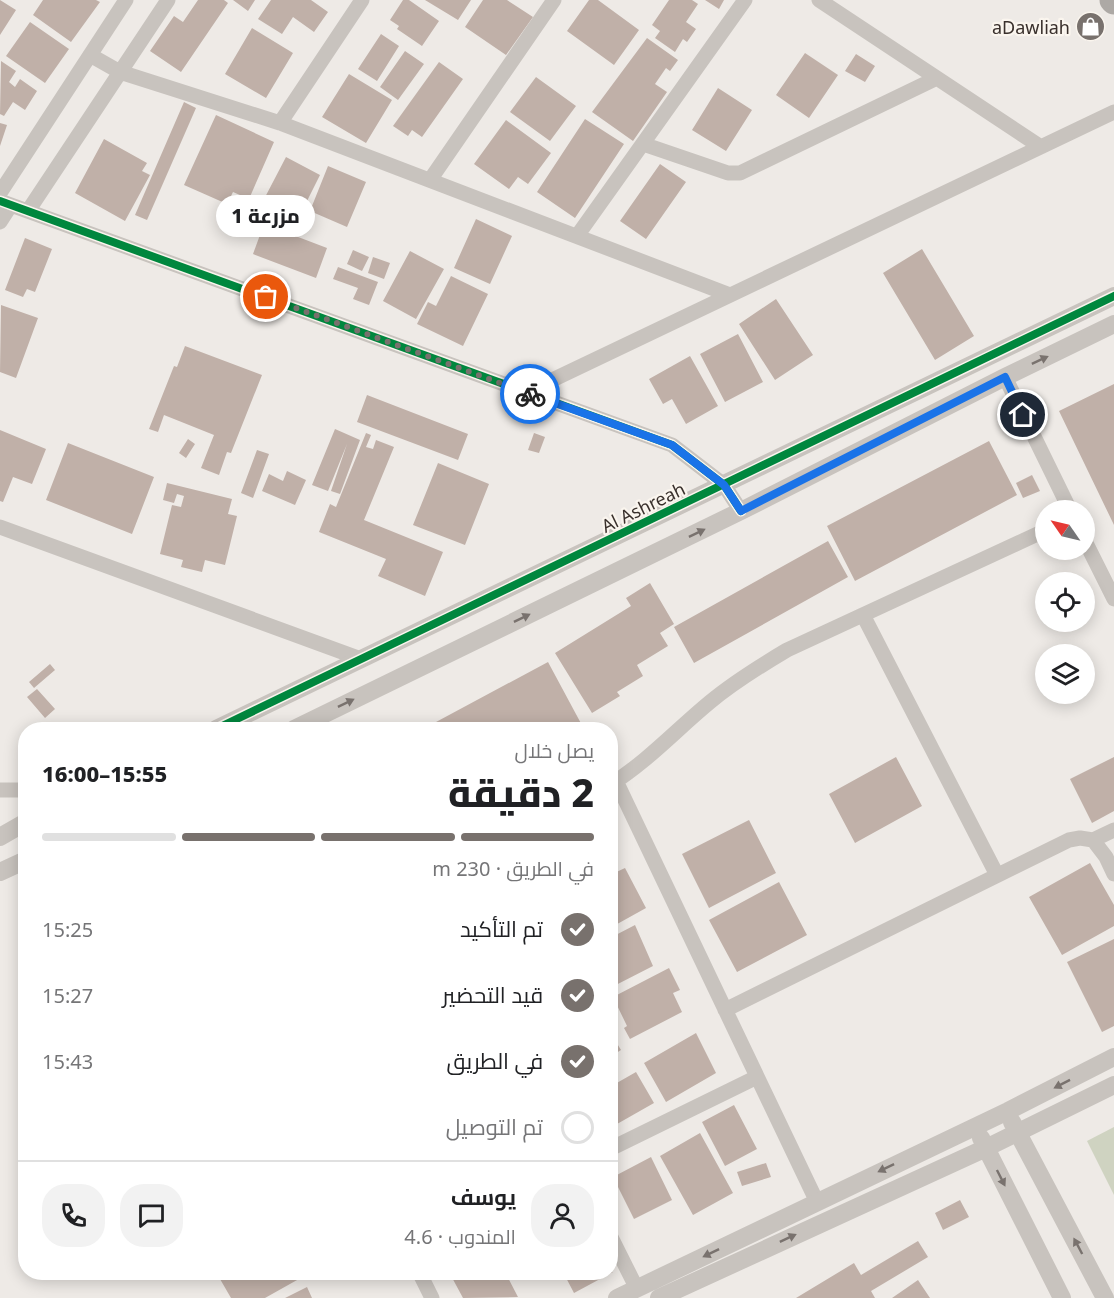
<!DOCTYPE html>
<html lang="ar">
<head>
<meta charset="utf-8">
<style>
  :root { --surface:#fff; --page:#f2f2f2; --text:#202124; --muted:#757577; --line:#e0e0e0; --accent:#78716d }
  body { margin:0; font-family:"Noto Sans",Cairo,sans-serif; background:var(--page); color:var(--text); direction:rtl; height:100vh; display:flex; flex-direction:column; font-size:22px; white-space:nowrap }
  * { box-sizing:border-box; margin:0 }
  p { font-size:20px; color:var(--muted) }
  .icon { flex:none; width:33px; height:33px; fill:none; stroke:currentColor; stroke-width:2; stroke-linecap:round; stroke-linejoin:round }
  .map { position:relative; flex:1; overflow:hidden; direction:ltr }
  .drawer { position:absolute; left:18px; top:722px; width:600px; height:558px; display:flex; flex-direction:column; background:var(--surface); border-radius:24px; box-shadow:0 3px 15px #0003; direction:rtl }
  .drawer>* { flex:none }
  .needle { width:39px; rotate:304deg }
  .tools { position:absolute; left:1035px; top:500px; display:grid; gap:12px }
  .tools a { display:grid; place-items:center; width:60px; height:60px; border-radius:50%; background:var(--surface); box-shadow:0 3px 15px #0003; font-size:30px }
  .pin { position:absolute; display:grid; place-items:center; width:51px; height:51px; color:#fff; margin:-26px; border:3px solid #fff; border-radius:50%; box-shadow:0 2px 6px #0007 }
  .courier { position:absolute; display:grid; place-items:center; width:60px; height:60px; margin:-30px; border:4px solid #1a73e8; border-radius:50%; background:#fff; color:#222; box-shadow:0 2px 8px #0007 }
  .bubble { position:absolute; height:42px; border-radius:21px; background:var(--surface); box-shadow:0 3px 15px #0003; font-size:20px; font-weight:800; line-height:42px; text-align:center; direction:rtl }
  .head em { font-style:normal; font-weight:800 }
  .head div { display:flex; flex-direction:column-reverse }
  .head { display:flex; align-items:center; justify-content:space-between; height:102px; padding:0 24px }
  h1 { font-size:39px; font-weight:800; line-height:45px }
  .bar { display:grid; grid-template-columns:repeat(4,1fr); gap:9px 6px; align-content:center; height:72px; padding:0 24px }
  .bar i { height:8px; border-radius:4px; background:var(--line) }
  .bar .on { background:var(--accent) }
  .bar p { grid-column:span 4 }
  .line { display:flex; align-items:center; gap:15px; padding:0 24px; border-top:2px solid var(--line) }
  .line div { flex:1 }
  .round { display:grid; place-items:center; flex:none; width:63px; height:63px; border-radius:24px; background:var(--page) }
  ol { padding:0 24px; list-style:none }
  li { display:flex; align-items:center; gap:18px; height:66px }
  li p { margin-inline-start:auto }
  li .icon { padding:6px; border-radius:50%; background:var(--accent); color:#fff; stroke-width:4 }
  li:last-child { color:var(--muted) }
  li i { width:33px; height:33px; border:3px solid var(--line); border-radius:50% }
  .map>svg:first-child { display:block }
  .pitch { fill:#cfd3c1 }
  .building { fill:#c0b0a8 }
  .lines { fill:none; stroke-linecap:round; stroke-linejoin:round }
  .minor { stroke:#c8c3be; stroke-width:15 }
  .tertiary { stroke:#c8c3be; stroke-width:18 }
  .motorway { stroke:#ada9a5; stroke-width:27 }
  .cycleway-casing { stroke:#faf5ee; stroke-width:11 }
  .cycleway { stroke:#00873e; stroke-width:8 }
  .oneway { fill:#79726e }
  .done { stroke:#78716d; stroke-width:6; stroke-dasharray:0 10.8 }
  .route { stroke:#1a73e8; stroke-width:8 }
  .labels { text-anchor:middle; dominant-baseline:central; stroke-width:4.5; stroke-linejoin:round; paint-order:stroke }
  .poi-label { font-size:18px; fill:#39302c; stroke:#faf5ee; text-anchor:end }
  .street-label { font-size:18px; fill:#39302c; stroke:#faf5ee }
</style>
</head>
<body>
<div class="map">
<svg width="1114" height="1298" viewBox="0 0 1114 1298">
  <rect width="100%" height="100%" fill="#eeeae6"/>
  <path class="pitch" d="M1114 1127V1195L1087 1141Z"/>
  <path class="building" d="M0 0 16 10 0 35Z
    M43 0H96L100 2 71 42 33 15Z
    M198 0H224L228 3 181 72 150 51 174 16 183 22Z
    M233 0H255L248 11Z
    M271 0H311L328 12 314 32 293 17 282 34 258 19Z
    M403 0H409L439 21 422 46 397 29 399 26 390 20Z
    M425 0H471L458 20Z
    M483 0H507L533 17 506 55 465 27Z
    M589 0H598L639 30 614 65 567 31Z
    M669 0H692L698 4 686 22 696 29 687 42 683 39 675 52 655 38 660 31 652 25Z
    M705 0H724L719 9Z
    M30 22 69 49 45 83 6 56Z
    M252 28 293 53 266 98 225 74Z
    M381 34 399 46 377 81 358 69Z
    M647 38 678 60 670 71 666 68 655 84 667 92 633 141 592 112Z
    M405 51 424 64 398 100 380 87Z
    M805 53 838 75 809 118 776 95Z
    M856 54 875 66 865 82 845 71Z
    M1 61 16 71 9 82 15 87 20 79 37 91 25 110 13 102 4 116 0 114Z
    M439 62 463 79 422 137 412 130 408 136 393 126Z
    M349 74 392 100 366 143 322 117Z
    M536 77 576 106 550 141 510 112Z
    M718 88 752 110 726 151 692 130Z
    M184 102 196 108 147 220 135 215Z
    M216 115 274 142 249 199 233 192 227 204 184 185Z
    M585 119 624 144 575 218 537 192Z
    M506 120 551 153 528 184 518 177 509 189 474 164Z
    M0 123 7 125 0 146Z
    M104 139 147 163 142 171 150 175 125 221 75 193Z
    M286 157 320 175 297 221 262 203Z
    M660 164 686 182 646 239 620 221Z
    M328 166 366 182 347 227 310 211Z
    M476 219 512 236 490 284 454 268Z
    M264 224 327 248 316 278 253 254Z
    M25 238 52 249 35 292 27 289 23 297 5 290Z
    M922 249 974 336 935 360 883 273Z
    M353 250 369 257 362 271 347 264Z
    M410 251 444 269 416 319 383 301Z
    M373 257 390 263 384 279 368 273Z
    M338 267 378 282 369 305 353 299 358 288 333 279Z
    M451 276 488 294 463 346 417 324 428 302 436 306Z
    M776 299 813 355 775 380 739 324Z
    M1 305 38 318 16 378 0 372Z
    M738 334 763 382 725 402 700 354Z
    M185 346 262 375 231 453 227 452 219 475 201 468 214 435 164 415 158 432 149 429 174 366 177 367Z
    M690 356 718 406 686 424 672 399 663 404 649 379Z
    M1114 384V525L1059 411Z
    M367 395 468 434 458 460 357 422Z
    M335 429 360 440 340 494 331 491 347 444 328 491 312 485Z
    M0 430 46 449 32 484 13 477 3 502 0 501Z
    M366 433 371 435 366 447 373 449 376 440 394 447 364 520 443 552 425 596 378 576 386 559 319 532 330 504 336 507Z
    M534 433 545 437 539 453 528 450Z
    M188 439 195 444 186 458 179 453Z
    M989 441 1017 495 855 581 827 526Z
    M68 443 154 477 132 534 46 500Z
    M257 450 269 454 253 498 241 493Z
    M438 463 489 484 465 545 413 525Z
    M287 471 306 480 295 505 262 491 269 474 283 481Z
    M1032 475 1040 491 1023 498 1016 483Z
    M167 483 232 499 228 514 237 516 225 565 205 560 202 572 181 567 183 560 160 554 172 505 181 507 184 496 177 494 174 503 163 500Z
    M828 541 848 577 694 663 674 627Z
    M650 583 674 624 660 633 668 646 637 665 643 676 617 692 620 696 592 713 555 653 631 606 626 598Z
    M548 662 584 729H423Z
    M50 664 55 670 34 688 29 682Z
    M37 689 55 709 45 718 27 697Z
    M896 757 922 806 855 843 829 794Z
    M1114 757V811L1092 823 1070 779Z
    M749 820 776 873 709 908 682 854Z
    M1090 863 1114 905V926L1062 955 1029 897Z
    M625 868 646 908 610 928V875Z
    M779 882 807 935 737 972 709 920Z
    M635 925 653 966 610 988V938Z
    M1114 939V1026L1102 1032 1067 962Z
    M669 968 680 990 673 993 682 1012 630 1039 624 1028 627 1026 613 997Z
    M610 1032 621 1050 610 1057Z
    M696 1033 716 1073 666 1102 644 1063Z
    M636 1072 654 1103 610 1128V1084L614 1081 615 1084Z
    M734 1105 757 1149 725 1166 702 1122Z
    M700 1133 733 1193 693 1215 660 1156Z
    M651 1157 672 1200 634 1219 613 1177Z
    M766 1163 771 1177 742 1186 737 1172Z
    M960 1200 969 1217 943 1230 935 1213Z
    M918 1241 928 1257 871 1291 875 1298H796L854 1263 861 1275Z
    M232 1272H304L306 1275 265 1298H231L220 1279Z
    M449 1272H505L518 1297 463 1298Z
    M563 1272H613L574 1293Z
    M918 1280 930 1298H892Z
    M307 1287 312 1298H285Z"/>
  <g class="lines">
    <path class="minor" d="M819 0 1041 147
      M90 55 120 72 280 123 730 295
      M280 123 362 0
      M643 144 728 173H740L937 78
      M430 180 554 0
      M0 193 126 0
      M0 201 672 445 724 485 741 511
      M28 211 168 0
      M0 222 11 205
      M577 236 745 0
      M1005 377 1070 510
      M527 392 1114 112
      M0 527 361 659
      M1084 539 1114 599
      M863 615 997 875
      M616 781 817 1202
      M610 785C648 761 676 730 710 702 734 682 760 666 787 650L1046 530
      M0 790H26
      M1093 840 1114 830
      M725 1010 1069 840 1080 838 1093 840 1106 857 1114 874
      M610 1149 757 1077
      M610 1235 637 1289
      M419 1272 432 1298"/>
    <path class="tertiary" d="M216 729 1114 296
      M294 729 741 511 1005 377 1114 324
      M0 837 26 822
      M0 872 26 860
      M1012 1122 1105 1298
      M981 1138 1062 1298
      M617 1298 1008 1111 1114 1057
      M659 1298 986 1148 1114 1085"/>
    <path class="motorway" d="M1113 0 1114 1"/>
    <defs>
      <path id="cycleway" d="M0 201 672 445 724 485 741 511
        M216 729 1114 296"/>
    </defs>
    <use href="#cycleway" class="cycleway-casing"/>
    <use href="#cycleway" class="cycleway"/>
  </g>
  <defs><path id="oneway-solid" d="M-6-.8H1V-3.2L6.5 0L1 3.2V.8H-6Z" transform="scale(1.5)"/></defs>
  <g class="oneway">
    <use href="#oneway-solid" transform="translate(1040 360) rotate(-25)"/>
    <use href="#oneway-solid" transform="translate(697 533) rotate(-26)"/>
    <use href="#oneway-solid" transform="translate(522 618) rotate(-26)"/>
    <use href="#oneway-solid" transform="translate(346 703) rotate(-26)"/>
    <use href="#oneway-solid" transform="translate(1062 1084) rotate(153)"/>
    <use href="#oneway-solid" transform="translate(886 1168) rotate(154)"/>
    <use href="#oneway-solid" transform="translate(1001 1178) rotate(63)"/>
    <use href="#oneway-solid" transform="translate(788 1238) rotate(-25)"/>
    <use href="#oneway-solid" transform="translate(1078 1246) rotate(-118)"/>
    <use href="#oneway-solid" transform="translate(711 1253) rotate(154)"/>
  </g>
  <g class="lines">
    <path class="done" d="M266 297 530 394"/>
    <path class="route" d="M530 394 672 445 724 485 741 511 1005 377 1023 415"/>
  </g>
  <defs>
    <symbol id="shop-disc" viewBox="-11 -11 22 22"><circle r="9.5" fill="#78716d" stroke="#faf5ee"/><path d="M-5-2.5h2.3a2.7 3.5 0 0 1 5.4 0H5L5.5 6h-11ZM-1.5-2.5h3a1.5 2.3 0 0 0-3 0Z" fill="#fff"/></symbol>
  </defs>
  <g fill-rule="evenodd">
    <use href="#shop-disc" x="1074" y="10" width="33" height="33"/>
  </g>
  <g class="labels">
    <g class="poi-label">
      <text x="1070" y="27">aDawliah</text>
    </g>
    <g class="street-label">
      <text transform="translate(643 507) rotate(-26)">Al Ashreah</text>
    </g>
  </g>
</svg>
<div class="tools">
<a><svg class="needle" viewBox="-14 -14 28 28"><path d="M0-13l5 13h-10z" fill="#e53935"/><path d="M0 13l5-13h-10z" fill="#757577"/></svg></a>
<a><svg class="icon" aria-label="locate" viewBox="0 0 24 24"><circle cx="12" cy="12" r="6"/><path d="M12 2v4M12 18v4M2 12h4M18 12h4"/></svg></a>
<a><svg class="icon" aria-label="layers" viewBox="0 0 24 24"><path d="M12 4l9 5-9 5-9-5zM3 14l9 5 9-5"/></svg></a>
</div>
<div class="pin" style="left:266px;top:297px;background:#ea580c"><svg class="icon" aria-label="bag" viewBox="0 0 24 24"><path d="M5 8h14l-1 12H6zM9 8a3 3 0 0 1 6 0"/></svg></div>
<div class="pin" style="left:1023px;top:415px;background:#1f2937"><svg class="icon" aria-label="home" viewBox="0 0 24 24"><path d="M3 11l9-7 9 7M6 9v11h12V9"/></svg></div>
<div class="courier" style="left:530px;top:394px"><svg class="icon" aria-label="bike" viewBox="0 0 24 24"><circle cx="6" cy="16" r="4"/><circle cx="18" cy="16" r="4"/><path d="M6 16l4-8h5l3 8M10 8l3 8H6M13 5h3"/></svg></div>
<div class="bubble" style="left:216px;top:195px;width:99px">مزرعة 1</div>
<section class="drawer">
<div class="head"><div><h1>2 دقيقة</h1><p>يصل خلال</p></div><em>15:55–16:00</em></div>
<div class="bar"><i class="on"></i><i class="on"></i><i class="on"></i><i></i><p>في الطريق · 230 m</p></div>
<ol>
<li><svg class="icon" aria-label="check" viewBox="0 0 24 24"><path d="M5 12l5 5 9-10"/></svg>تم التأكيد<p>15:25</p></li>
<li><svg class="icon" aria-label="check" viewBox="0 0 24 24"><path d="M5 12l5 5 9-10"/></svg>قيد التحضير<p>15:27</p></li>
<li><svg class="icon" aria-label="check" viewBox="0 0 24 24"><path d="M5 12l5 5 9-10"/></svg>في الطريق<p>15:43</p></li>
<li><i></i>تم التوصيل</li>
</ol>
<div class="line" style="height:108px"><a class="round"><svg class="icon" aria-label="person" viewBox="0 0 24 24"><circle cx="12" cy="8" r="4"/><path d="M4 21q1-7 8-7t8 7"/></svg></a><div><b>يوسف</b><p>المندوب · 4.6</p></div><a class="round"><svg class="icon" aria-label="chat" viewBox="0 0 24 24"><path d="M4 5h16v11H9l-5 4z"/></svg></a><a class="round"><svg class="icon" aria-label="phone" viewBox="0 0 24 24"><path d="M5 4h4l2 5-3 2q2 4 5 5l2-3 5 2v4C11 20 4 13 5 4z"/></svg></a></div>
</section>
</div>
</body>
</html>
